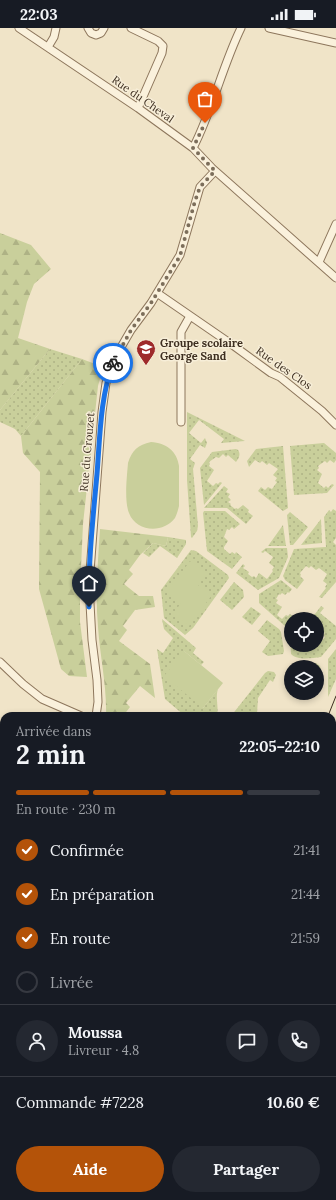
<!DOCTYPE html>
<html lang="fr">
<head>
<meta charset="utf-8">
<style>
  :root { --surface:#171b24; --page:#242831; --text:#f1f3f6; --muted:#9ea1a6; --line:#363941; --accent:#b45309 }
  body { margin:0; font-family:Lora,serif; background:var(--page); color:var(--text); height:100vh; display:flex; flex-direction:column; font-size:15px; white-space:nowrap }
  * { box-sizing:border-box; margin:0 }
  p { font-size:13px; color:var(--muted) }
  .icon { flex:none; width:22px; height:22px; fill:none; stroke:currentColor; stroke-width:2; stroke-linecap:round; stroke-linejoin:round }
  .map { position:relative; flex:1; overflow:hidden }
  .sheet { position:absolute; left:0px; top:684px; width:336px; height:488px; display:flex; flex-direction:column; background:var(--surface); border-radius:12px 12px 0 0; box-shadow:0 2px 6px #0003 }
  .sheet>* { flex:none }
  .fabs { position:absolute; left:284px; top:584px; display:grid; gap:8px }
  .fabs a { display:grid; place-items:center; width:40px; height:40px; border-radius:50%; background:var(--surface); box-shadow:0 2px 6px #0003; font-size:20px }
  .pin { position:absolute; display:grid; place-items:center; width:34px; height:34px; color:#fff; margin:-41px -17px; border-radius:50% 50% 50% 0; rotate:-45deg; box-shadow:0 0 4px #0007 }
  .pin .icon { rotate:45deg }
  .courier { position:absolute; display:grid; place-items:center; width:40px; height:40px; margin:-20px; border:3px solid #1a73e8; border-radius:50%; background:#fff; color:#222; box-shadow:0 1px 5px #0007 }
  .overview em { font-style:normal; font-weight:800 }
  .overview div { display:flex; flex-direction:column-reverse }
  .overview { display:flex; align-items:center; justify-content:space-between; height:68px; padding:0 16px }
  h1 { font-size:26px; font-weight:800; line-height:30px }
  .bar { display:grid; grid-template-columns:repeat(4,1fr); gap:6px 4px; align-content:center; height:48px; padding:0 16px }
  .bar i { height:5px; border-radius:3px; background:var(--line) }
  .bar .current { background:var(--accent) }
  .bar p { grid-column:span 4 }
  .line { display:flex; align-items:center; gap:10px; padding:0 16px; border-top:1px solid var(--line) }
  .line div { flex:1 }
  .round { display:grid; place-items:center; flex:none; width:42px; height:42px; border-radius:21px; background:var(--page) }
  ol { padding:0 16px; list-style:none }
  li { display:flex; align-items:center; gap:12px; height:44px }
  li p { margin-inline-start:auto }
  li .icon { padding:4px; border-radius:50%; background:var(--accent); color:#fff; stroke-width:4 }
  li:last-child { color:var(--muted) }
  li i { width:22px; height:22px; border:2px solid var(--line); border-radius:50% }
  .action { display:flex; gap:8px; margin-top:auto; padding:8px 16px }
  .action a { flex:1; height:46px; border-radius:24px; background:var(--accent); color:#fff; font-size:16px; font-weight:800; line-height:46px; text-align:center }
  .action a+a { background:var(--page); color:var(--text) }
  .status { display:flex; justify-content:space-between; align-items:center; height:28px; padding:0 20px; background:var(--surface); direction:ltr }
  .status svg { height:11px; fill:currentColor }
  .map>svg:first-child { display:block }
  .grass { fill:url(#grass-dots) }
  .forest { fill:url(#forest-firs) }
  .pitch { fill:#c9cf9b }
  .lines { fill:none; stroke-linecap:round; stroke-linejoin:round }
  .minor-casing { stroke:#8d765c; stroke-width:9 }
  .minor { stroke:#faf1dc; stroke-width:7 }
  .tram { stroke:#3d2e20; stroke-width:1 }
  .done { stroke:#7c6e5b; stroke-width:4; stroke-dasharray:0 7.2 }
  .route { stroke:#1a73e8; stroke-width:5 }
  .labels { text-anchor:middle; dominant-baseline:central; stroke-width:3; stroke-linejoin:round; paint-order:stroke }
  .street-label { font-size:11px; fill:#3d2e20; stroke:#f7eed8 }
  .poi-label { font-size:11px; font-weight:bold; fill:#3d2e20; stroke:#f7eed8; text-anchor:start }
</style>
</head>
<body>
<div class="status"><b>22:03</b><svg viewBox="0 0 49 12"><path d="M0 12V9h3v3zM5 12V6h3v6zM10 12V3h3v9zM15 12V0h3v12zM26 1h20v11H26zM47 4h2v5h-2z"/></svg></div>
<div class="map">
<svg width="336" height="1172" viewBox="0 0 336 1172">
  <defs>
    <pattern id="grass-dots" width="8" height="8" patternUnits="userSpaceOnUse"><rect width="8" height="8" fill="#c9cf9b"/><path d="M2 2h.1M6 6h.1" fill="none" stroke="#aeb285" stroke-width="1.8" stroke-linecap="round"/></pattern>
    <pattern id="forest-firs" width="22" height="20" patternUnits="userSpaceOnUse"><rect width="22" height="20" fill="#c9cf9b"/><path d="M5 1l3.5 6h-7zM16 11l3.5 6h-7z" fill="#aeb285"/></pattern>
  </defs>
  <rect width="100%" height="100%" fill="#f0e4c8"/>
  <path class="grass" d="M50 321 82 331 21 408 15 401 0 394V382Z
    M187 384 245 413 221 415 224 411 199 392 189 405 201 415 205 410 207 415 205 420 200 417 190 431 195 435 193 441 198 498 197 503 192 510 191 509 187 452Z
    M324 415 336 425V432L334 435 330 432 327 435 325 433 318 438 319 440 317 442 322 446 318 455 324 460 326 458 328 460 332 456 334 457 327 465 294 467 290 418Z
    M283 418 288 480 283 483 258 463 261 459 265 462 268 459 272 461 277 454 275 453 277 450 273 447 278 441 269 435 267 437 262 433 260 435 255 432 249 439 247 433 256 421Z
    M236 421 238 422C241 426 239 430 236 434L228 427 226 429 223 426 219 430 216 429 209 434 210 436 209 438 214 442 207 453 213 458 216 455 218 456 220 454 222 455 204 477 200 440 212 424Z
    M224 458 228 461 226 464 230 466 228 469 231 472 228 474 231 476 230 477 235 481 236 480 238 481 243 477 249 482 248 484 253 488 246 496 227 480H204Z
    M333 481 336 483V510L333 514 336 517V554L322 570 319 569 326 560 325 559 327 556 323 553 327 546 319 540 316 542 311 538 309 540 306 538 300 545 301 547 300 548 304 552 297 561 285 552 283 548 294 521 326 519 324 489 329 482 331 484Z
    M204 483H225L240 496 234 501 232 499 229 502 227 501 224 509 228 513 224 519V521L230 526 232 524 235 526 236 524 242 529 232 541 207 523 203 485Z
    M290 484 308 499 293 517H290L287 487Z
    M321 491 322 515 301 517Z
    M283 497 286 518H268Z
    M168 509 186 512V516L177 530 160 518 149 529 143 525 153 515 166 518Z
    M266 520H287L288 529 279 550 258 562 236 545 243 536 245 538 243 540 249 544 248 546 252 549 254 548 256 550 259 545 267 551 273 543 272 542 274 539 269 535 273 529 265 523 263 525 261 524Z
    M191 522 196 523 228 547 229 550 193 600 185 607 164 590 161 562Z
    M281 552 292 561 289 565 288 564 285 567 282 565 280 567 279 566 276 571 278 572 276 575 282 579 277 587 282 591 286 587 288 588 290 586 296 591H291V617H317V612L320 615 325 609 323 607 325 605 320 601 323 597 320 594 321 593 316 589 314 591 310 588 315 586 321 578 324 580 320 585 336 598V611L321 629C312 630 298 633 291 626L290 608 286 599 259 575V566Z
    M234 554 243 562 244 569 232 582 220 572Z
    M251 579 261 586 252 597 242 589Z
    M162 591 196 620 193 625 204 634 201 637 184 623 203 680 218 661C215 670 219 679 217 688H185L165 671 157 621 163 625 173 610 164 601Z
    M267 592 279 601 281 604 284 623 283 626 268 628 262 624 270 613 258 603Z
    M336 621V651L328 669V631Z
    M305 635H316L320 638C322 643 321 651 317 655V639H300Z
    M268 643 274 644 276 647 273 654 270 652 258 670 257 686 256 688H231L265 645Z"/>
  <path class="forest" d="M0 205 31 217 51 241 34 256 27 274 18 310 50 321 0 382Z
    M82 331 103 339 98 358 83 496 80 561V594L87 649 69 648 61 641 39 561 40 444 23 425 21 408Z
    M100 501 168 509 166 518 153 515 140 527 129 542 133 546 124 556 139 568H153L155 579 135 582 123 598 127 602 119 613 150 636 155 670 140 658 126 675 130 679 123 688H106C107 658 100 629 98 599 95 566 98 533 100 501Z"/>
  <path class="pitch" d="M151 414C166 415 177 423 179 438V478C178 482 177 486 175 490 163 506 136 504 129 485 124 473 127 448 128 435 132 422 138 417 151 414Z
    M190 533 206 545 198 557 212 567 189 598 173 586 181 575 167 564Z
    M184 623 223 655 203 680 164 648Z"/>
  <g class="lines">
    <defs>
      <path id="minor" d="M19 0 138 80 193 120 212 140 336 250
        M88 0 91 5 96 7 101 5 104 0
        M131 0 158 13 163 18 162 25 138 80
        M269 0 336 15
        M48 19 54 9 56 0
        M193 120C213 81 222 39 241 0
        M319 234 336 196
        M157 265 234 318 271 345 280 349 322 383 336 397
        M181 394V304L190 288
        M0 634 23 656 42 671 81 688
        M96 688 98 674 97 652 92 612 89 557 102 384 106 355 114 333 120 321 131 302 151 275 180 227 200 159 215 143
        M332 719 335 711V703
        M0 767 4 768
        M332 845 336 843
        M0 891 4 886
        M332 951 336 954
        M0 983 4 977
        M0 1002 4 1004
        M0 1060 4 1056
        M0 1093 4 1088
        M0 1104 4 1095
        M173 1168 179 1172
        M147 1172 149 1168"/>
    </defs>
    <use href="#minor" class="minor-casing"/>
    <use href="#minor" class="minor"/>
    <path class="tram" d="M328 688 336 668
      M332 957 336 960"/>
  </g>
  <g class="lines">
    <path class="done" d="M113 335 131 302 151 275 180 228 195 173 200 159 215 143 193 120 205 95"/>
    <path class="route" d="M89 579C88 535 93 490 97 446 100 409 100 370 113 335"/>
  </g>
  <defs>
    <symbol id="school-pin" viewBox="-11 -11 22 30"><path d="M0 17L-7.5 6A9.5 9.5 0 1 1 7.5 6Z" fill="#9e2a2b" stroke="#f7eed8"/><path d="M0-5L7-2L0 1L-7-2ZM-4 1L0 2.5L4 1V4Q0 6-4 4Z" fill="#fff"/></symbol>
  </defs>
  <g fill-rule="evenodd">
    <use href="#school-pin" x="135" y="310" width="22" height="30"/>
  </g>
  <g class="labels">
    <g class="street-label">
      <text transform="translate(143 71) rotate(35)">Rue du Cheval</text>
      <text transform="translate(284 340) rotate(35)">Rue des Clos</text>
      <text transform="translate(87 424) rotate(-85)">Rue du Crouzet</text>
    </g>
    <g class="poi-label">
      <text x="160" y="315">Groupe scolaire<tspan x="160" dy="13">George Sand</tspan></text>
    </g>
  </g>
</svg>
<div class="fabs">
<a><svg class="icon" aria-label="locate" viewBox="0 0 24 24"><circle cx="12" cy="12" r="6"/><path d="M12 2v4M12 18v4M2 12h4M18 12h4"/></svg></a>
<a><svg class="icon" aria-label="layers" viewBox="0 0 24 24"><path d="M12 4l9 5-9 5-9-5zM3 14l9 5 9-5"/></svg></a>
</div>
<div class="pin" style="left:205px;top:95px;background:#ea580c"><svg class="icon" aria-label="bag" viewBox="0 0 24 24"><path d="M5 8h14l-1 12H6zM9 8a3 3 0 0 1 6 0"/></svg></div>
<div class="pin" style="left:89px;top:579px;background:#1f2937"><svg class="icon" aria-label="home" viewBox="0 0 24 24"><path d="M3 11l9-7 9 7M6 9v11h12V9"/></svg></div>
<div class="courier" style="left:113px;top:335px"><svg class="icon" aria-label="bike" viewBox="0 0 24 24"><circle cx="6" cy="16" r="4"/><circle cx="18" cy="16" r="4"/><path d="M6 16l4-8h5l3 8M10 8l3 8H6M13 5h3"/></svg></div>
<section class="sheet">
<div class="overview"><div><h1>2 min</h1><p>Arrivée dans</p></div><em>22:05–22:10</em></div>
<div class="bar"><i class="current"></i><i class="current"></i><i class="current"></i><i></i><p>En route · 230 m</p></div>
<ol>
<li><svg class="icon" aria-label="check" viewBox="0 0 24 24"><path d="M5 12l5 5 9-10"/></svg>Confirmée<p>21:41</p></li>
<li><svg class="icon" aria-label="check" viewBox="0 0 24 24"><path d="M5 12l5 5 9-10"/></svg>En préparation<p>21:44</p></li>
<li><svg class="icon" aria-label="check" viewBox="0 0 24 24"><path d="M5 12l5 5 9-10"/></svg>En route<p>21:59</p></li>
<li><i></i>Livrée</li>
</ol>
<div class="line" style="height:72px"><a class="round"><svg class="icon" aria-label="person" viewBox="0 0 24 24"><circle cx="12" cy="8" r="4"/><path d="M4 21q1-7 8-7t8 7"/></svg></a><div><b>Moussa</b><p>Livreur · 4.8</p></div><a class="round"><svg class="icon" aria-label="chat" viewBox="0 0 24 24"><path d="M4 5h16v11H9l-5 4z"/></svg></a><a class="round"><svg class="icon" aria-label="phone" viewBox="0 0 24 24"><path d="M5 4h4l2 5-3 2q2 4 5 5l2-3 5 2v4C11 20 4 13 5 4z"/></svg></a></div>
<div class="line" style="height:52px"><div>Commande #7228</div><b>10.60 €</b></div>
<div class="action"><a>Aide</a><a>Partager</a></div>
</section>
</div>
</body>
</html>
